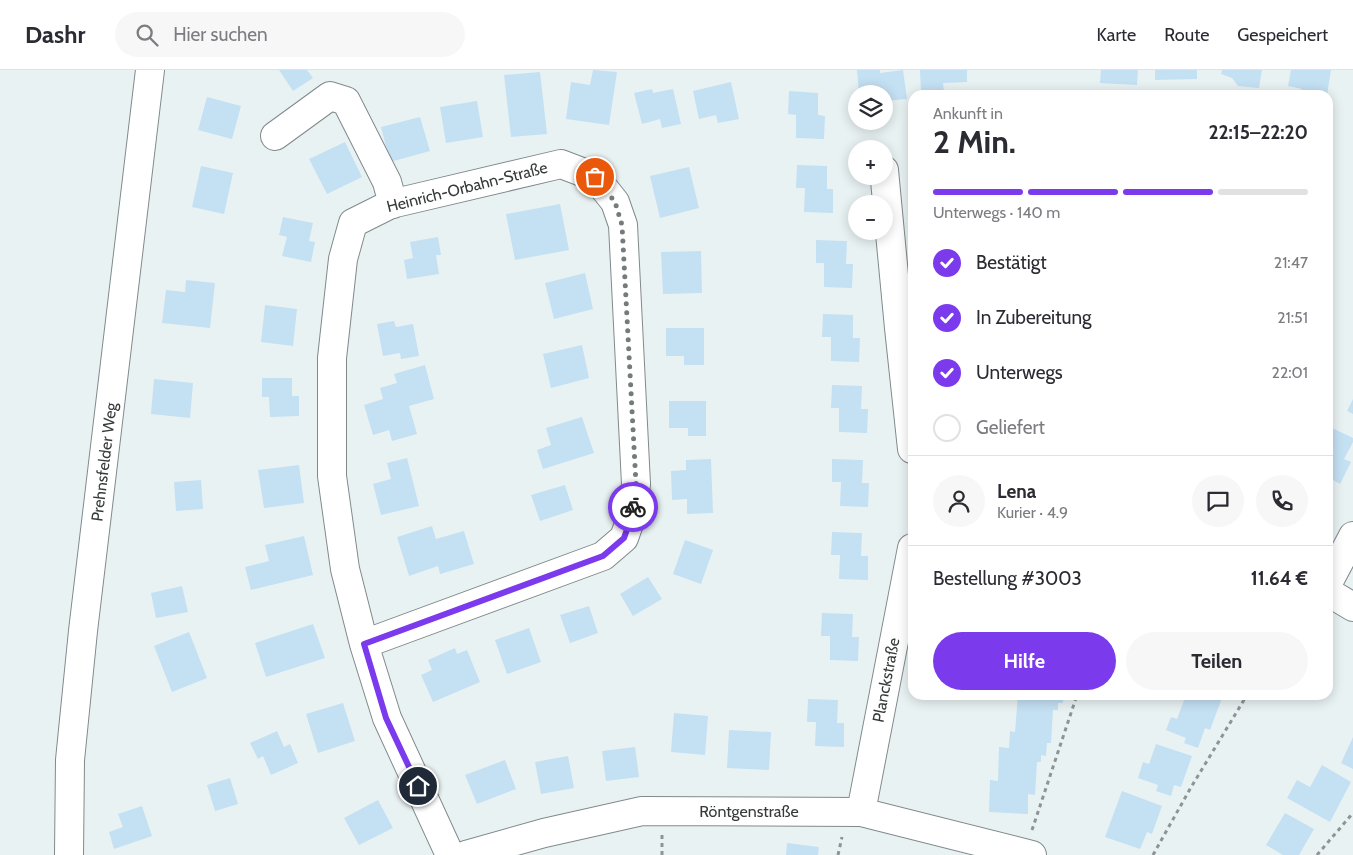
<!DOCTYPE html>
<html lang="de">
<head>
<meta charset="utf-8">
<style>
  :root { --surface:#fff; --page:#f7f7f7; --text:#2b2b33; --muted:#7c7c81; --line:#e1e1e2; --accent:#7c3aed }
  body { margin:0; font-family:Cabin,sans-serif; background:var(--page); color:var(--text); height:100vh; display:flex; flex-direction:column; font-size:19px; white-space:nowrap }
  * { box-sizing:border-box; margin:0 }
  p { font-size:16px; color:var(--muted) }
  .icon { flex:none; width:28px; height:28px; fill:none; stroke:currentColor; stroke-width:2; stroke-linecap:round; stroke-linejoin:round }
  .map { position:relative; flex:1; overflow:hidden }
  .details { position:absolute; left:908px; top:20px; width:425px; height:610px; display:flex; flex-direction:column; background:var(--surface); border-radius:15px; box-shadow:0 2px 12px #0003 }
  .details>* { flex:none }
  .fabs { position:absolute; left:848px; top:15px; display:grid; gap:10px }
  .fabs a { display:grid; place-items:center; width:45px; height:45px; border-radius:50%; background:var(--surface); box-shadow:0 2px 12px #0003; font-size:25px }
  .pin { position:absolute; display:grid; place-items:center; width:42px; height:42px; color:#fff; margin:-21px; border:2px solid #fff; border-radius:50%; box-shadow:0 1px 5px #0007 }
  .courier { position:absolute; display:grid; place-items:center; width:50px; height:50px; margin:-25px; border:4px solid #7c3aed; border-radius:50%; background:#fff; color:#222; box-shadow:0 1px 6px #0007 }
  .head em { font-style:normal; font-weight:700 }
  .head div { display:flex; flex-direction:column-reverse }
  .head { display:flex; align-items:center; justify-content:space-between; height:85px; padding:0 25px }
  h1 { font-size:32px; font-weight:700; line-height:38px }
  .bar { display:grid; grid-template-columns:repeat(4,1fr); gap:8px 5px; align-content:center; height:60px; padding:0 25px }
  .bar i { height:6px; border-radius:4px; background:var(--line) }
  .bar .selected { background:var(--accent) }
  .bar p { grid-column:span 4 }
  .line { display:flex; align-items:center; gap:12px; padding:0 25px; border-top:1px solid var(--line) }
  .line div { flex:1 }
  .round { display:grid; place-items:center; flex:none; width:52px; height:52px; border-radius:26px; background:var(--page) }
  ol { padding:0 25px; list-style:none }
  li { display:flex; align-items:center; gap:15px; height:55px }
  li p { margin-inline-start:auto }
  li .icon { padding:5px; border-radius:50%; background:var(--accent); color:#fff; stroke-width:4 }
  li:last-child { color:var(--muted) }
  li i { width:28px; height:28px; border:2px solid var(--line); border-radius:50% }
  .button { display:flex; gap:10px; margin-top:auto; padding:10px 25px }
  .button a { flex:1; height:58px; border-radius:30px; background:var(--accent); color:#fff; font-size:20px; font-weight:700; line-height:58px; text-align:center }
  .button a+a { background:var(--page); color:var(--text) }
  header { display:flex; align-items:center; gap:30px; box-sizing:border-box; height:70px; padding:0 25px; background:var(--surface); border-bottom:1px solid var(--line) }
  header strong { font-size:24px }
  nav { display:flex; gap:28px; margin-inline-start:auto; font-size:18px }
  .search { width:350px; height:45px; background:var(--page); display:flex; align-items:center; gap:12px; box-sizing:border-box; padding:0 18px; border-radius:28px; color:var(--muted); font-size:19px }
  .map>svg:first-child { display:block }
  .building { fill:#c4e0f3 }
  .lines { fill:none; stroke-linecap:round; stroke-linejoin:round }
  .minor-casing { stroke:#818a8b; stroke-width:30 }
  .path { stroke:#8e9495; stroke-width:3; stroke-dasharray:4 4; stroke-linecap:butt }
  .minor { stroke:#fff; stroke-width:28 }
  .done { stroke:#757a7b; stroke-width:5; stroke-dasharray:0 9 }
  .route { stroke:#7c3aed; stroke-width:6 }
  .labels { text-anchor:middle; dominant-baseline:central; stroke-width:4; stroke-linejoin:round; paint-order:stroke }
  .street-label { font-size:16px; fill:#373a3b; stroke:#fff }
</style>
</head>
<body>
<header>
<strong>Dashr</strong>
<div class="search"><svg class="icon" aria-label="search" viewBox="0 0 24 24"><circle cx="10" cy="10" r="6"/><path d="M15 15l6 6"/></svg>Hier suchen</div>
<nav><a>Karte</a><a>Route</a><a>Gespeichert</a></nav>
</header>
<div class="map">
<svg width="1353" height="785" viewBox="0 0 1353 785">
  <rect width="100%" height="100%" fill="#e9f2f3"/>
  <path class="building" d="M279 0H307L313 8 293 21Z
    M593 0 617 2 609 55 566 49 571 12 590 15Z
    M857 0H880V3L903 0 907 29 884 31V24H859Z
    M920 0H967V12L943 13 944 22 921 23Z
    M1101 0H1138L1137 15 1100 13Z
    M1155 0H1197V9L1155 10Z
    M1222 0H1262L1259 18 1238 16 1232 8 1221 4Z
    M1291 0H1331L1327 25H1301L1302 19 1288 16Z
    M540 2 547 64 511 67 504 5Z
    M731 12 739 49 718 53 716 45 699 49 693 21Z
    M652 19 653 23 673 19 681 54 662 58 660 49 642 54 634 23Z
    M789 21 818 23V45L825 46 824 69 796 68V45L788 44Z
    M207 27 241 36 232 69 198 60Z
    M477 31 483 67 446 73 440 37Z
    M420 47 430 81 390 92 381 57Z
    M345 72 362 107 327 124 309 89Z
    M797 95 827 96V119H833V143L804 142 805 118H796Z
    M201 96 233 103 224 144 192 137Z
    M689 97 699 138 660 148 650 106Z
    M560 134 569 180 515 190 506 144Z
    M283 147 313 153 309 171 315 172 311 192 282 186 287 167 279 165Z
    M438 167 441 185H436L439 204 407 209 404 190 413 188 410 172Z
    M816 170 847 171 846 194H853L852 218 824 217V193H816Z
    M701 181 702 223 663 224 661 182Z
    M585 203 593 239 554 249 545 213Z
    M186 210 215 213 210 258 162 253 166 220 185 222Z
    M265 235 297 239 293 276 261 272Z
    M823 244 853 245V268H860L859 292 831 291V267H822Z
    M394 251 396 257 413 254 419 286 401 289 400 283 383 286 377 254Z
    M666 258H704V295H684V286H666Z
    M582 275 589 308 551 318 543 284Z
    M425 295 434 329 409 336 417 364 392 371 389 360 373 365 364 335 383 329 380 318 397 313 394 304Z
    M262 308H292V326H299V346L270 347 269 327H262Z
    M154 309 193 313 190 348 151 344Z
    M832 315 862 316 861 339H868L867 363 839 362V338H831Z
    M1353 329V344L1347 341Z
    M669 331H706V366H688V358H669Z
    M582 347 594 383 543 399 537 380 551 375 546 358Z
    M1328 356 1353 368V372L1344 389 1351 392 1340 414 1328 407Z
    M407 388 419 436 381 445 373 414 391 409 387 393Z
    M711 389 713 443 687 444V429L672 430 671 401 686 400V390Z
    M832 389 863 390 862 413H869L868 437 840 436 841 412H832Z
    M299 395 304 433 264 438 258 400Z
    M201 410 203 439 176 441 174 412Z
    M565 415 573 440 540 451 531 425Z
    M432 456 436 469 464 461 474 494 440 504 438 496 409 506 397 467Z
    M832 462 862 463 861 486H868V510L839 509 840 485H831Z
    M304 466 313 505 251 520 245 497 269 491 265 475Z
    M685 470 713 480 701 514 673 504Z
    M648 507 662 529 633 546 620 524Z
    M182 516 188 542 156 548 151 523Z
    M589 536 598 563 570 573 560 545Z
    M822 543 853 544 852 567H859L858 591 830 590V566H821Z
    M313 554 325 588 266 607 255 573Z
    M529 558 541 592 507 604 495 570Z
    M189 562 207 608 172 622 154 576Z
    M455 578 457 584 467 580 480 612 433 632 421 605 432 600 428 590Z
    M1018 625H1063V633H1058V640H1053L1051 673H1047L1046 686 1041 685V692H1037L1035 725 1028 724V744L989 742 990 710 998 711 999 677 1009 678 1010 661 1015 662Z
    M1186 625H1228L1227 629 1222 628 1210 660 1205 658 1198 678 1184 673 1186 668 1166 660 1171 647 1177 649Z
    M808 629 838 630 837 653H844V677L815 676 816 652H807Z
    M343 633 355 671 318 683 306 644Z
    M674 643 708 646 705 685 671 682Z
    M729 660 771 662 769 700 727 698Z
    M277 661 284 677 290 674 298 693 271 705 263 686 258 689 250 673Z
    M1353 667V699L1341 693Z
    M1156 674 1192 686 1181 717 1174 715 1171 726 1156 721 1158 715 1138 708 1143 692 1149 694Z
    M635 677 639 707 606 711 602 681Z
    M568 686 574 718 541 724 535 692Z
    M505 690 516 719 477 734 465 705Z
    M1322 695 1351 712 1330 752 1287 728 1297 710 1310 717Z
    M230 708 238 734 215 741 207 715Z
    M1122 721 1162 736 1152 764 1147 762 1140 779 1105 767Z
    M378 730 393 758 359 775 344 748Z
    M142 736 152 766 114 779 109 762 123 757 118 744Z
    M1285 743 1314 759 1299 785H1283L1266 775Z
    M787 773 819 777 818 785H786Z"/>
  <g class="lines">
    <defs>
      <path id="minor" d="M275 66 330 26 346 31 387 112 393 134
        M884 100 899 258 912 379
        M1328 513 1353 466
        M1328 522 1353 537
        M364 574 603 486 624 468 632 445 636 414 623 155 615 132 595 107 561 94 391 134 353 153 343 189 332 288V406L345 499 364 574 387 648 450 785
        M861 742 912 478
        M69 785 70 690 83 561 150 0
        M466 785 544 763 642 741 861 742 1032 785"/>
    </defs>
    <use href="#minor" class="minor-casing"/>
    <path class="path" d="M1032 760 1077 625
      M662 785V764
      M838 785 842 767
      M1153 785 1190 719 1247 625
      M1317 785 1353 743"/>
    <use href="#minor" class="minor"/>
  </g>
  <g class="lines">
    <path class="done" d="M595 107 615 132 622 155 636 414 633 437"/>
    <path class="route" d="M418 716 386 648 364 574 603 486 624 468 632 445 633 437"/>
  </g>
  <g class="labels">
    <g class="street-label">
      <text transform="translate(467 117) rotate(-14)">Heinrich-Orbahn-Straße</text>
      <text transform="translate(104 392) rotate(-83)">Prehnsfelder Weg</text>
      <text transform="translate(886 610) rotate(-79)">Planckstraße</text>
      <text x="749" y="741">Röntgenstraße</text>
    </g>
  </g>
</svg>
<div class="fabs">
<a><svg class="icon" aria-label="layers" viewBox="0 0 24 24"><path d="M12 4l9 5-9 5-9-5zM3 14l9 5 9-5"/></svg></a>
<a>+</a>
<a>−</a>
</div>
<div class="pin" style="left:595px;top:107px;background:#ea580c"><svg class="icon" aria-label="bag" viewBox="0 0 24 24"><path d="M5 8h14l-1 12H6zM9 8a3 3 0 0 1 6 0"/></svg></div>
<div class="pin" style="left:418px;top:716px;background:#1f2937"><svg class="icon" aria-label="home" viewBox="0 0 24 24"><path d="M3 11l9-7 9 7M6 9v11h12V9"/></svg></div>
<div class="courier" style="left:633px;top:437px"><svg class="icon" aria-label="bike" viewBox="0 0 24 24"><circle cx="6" cy="16" r="4"/><circle cx="18" cy="16" r="4"/><path d="M6 16l4-8h5l3 8M10 8l3 8H6M13 5h3"/></svg></div>
<section class="details">
<div class="head"><div><h1>2 Min.</h1><p>Ankunft in</p></div><em>22:15–22:20</em></div>
<div class="bar"><i class="selected"></i><i class="selected"></i><i class="selected"></i><i></i><p>Unterwegs · 140 m</p></div>
<ol>
<li><svg class="icon" aria-label="check" viewBox="0 0 24 24"><path d="M5 12l5 5 9-10"/></svg>Bestätigt<p>21:47</p></li>
<li><svg class="icon" aria-label="check" viewBox="0 0 24 24"><path d="M5 12l5 5 9-10"/></svg>In Zubereitung<p>21:51</p></li>
<li><svg class="icon" aria-label="check" viewBox="0 0 24 24"><path d="M5 12l5 5 9-10"/></svg>Unterwegs<p>22:01</p></li>
<li><i></i>Geliefert</li>
</ol>
<div class="line" style="height:90px"><a class="round"><svg class="icon" aria-label="person" viewBox="0 0 24 24"><circle cx="12" cy="8" r="4"/><path d="M4 21q1-7 8-7t8 7"/></svg></a><div><b>Lena</b><p>Kurier · 4.9</p></div><a class="round"><svg class="icon" aria-label="chat" viewBox="0 0 24 24"><path d="M4 5h16v11H9l-5 4z"/></svg></a><a class="round"><svg class="icon" aria-label="phone" viewBox="0 0 24 24"><path d="M5 4h4l2 5-3 2q2 4 5 5l2-3 5 2v4C11 20 4 13 5 4z"/></svg></a></div>
<div class="line" style="height:65px"><div>Bestellung #3003</div><b>11.64 €</b></div>
<div class="button"><a>Hilfe</a><a>Teilen</a></div>
</section>
</div>
</body>
</html>
